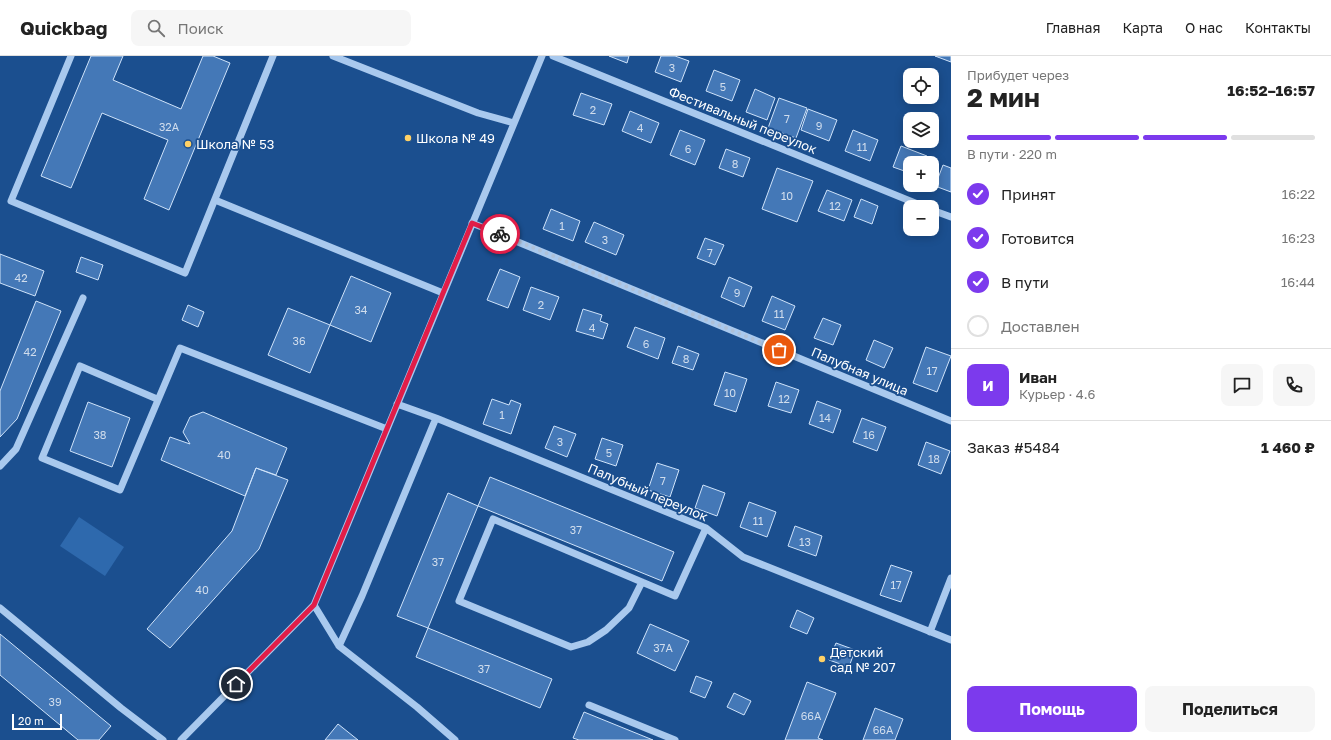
<!DOCTYPE html>
<html lang="ru">
<head>
<meta charset="utf-8">
<style>
  :root { --surface:#fff; --page:#f6f6f6; --text:#222; --muted:#767676; --line:#e0e0e0; --accent:#7c3aed }
  body { margin:0; font-family:"Golos Text",sans-serif; background:var(--page); color:var(--text); height:100vh; display:flex; flex-direction:column; font-size:15px; white-space:nowrap }
  * { box-sizing:border-box; margin:0 }
  p { font-size:13px; color:var(--muted) }
  .icon { flex:none; width:22px; height:22px; fill:none; stroke:currentColor; stroke-width:2; stroke-linecap:round; stroke-linejoin:round }
  .map { position:relative; flex:1; overflow:hidden }
  .side { display:flex; flex-direction:column; background:var(--surface); width:380px }
  .side>* { flex:none }
  .tools { position:absolute; left:903px; top:12px; display:grid; gap:8px }
  .tools a { display:grid; place-items:center; width:36px; height:36px; border-radius:8px; background:var(--surface); box-shadow:0 2px 10px #0003; font-size:20px }
  .scale { position:absolute; left:12px; bottom:10px; width:50px; box-sizing:border-box; padding-left:4px; border:2px solid #fff; border-top:0; font-size:11px; line-height:14px; white-space:nowrap; color:#fff; -webkit-text-stroke:3px #1b4f8f; paint-order:stroke }
  .pin { position:absolute; display:grid; place-items:center; width:34px; height:34px; color:#fff; margin:-17px; border:2px solid #fff; border-radius:50%; box-shadow:0 1px 4px #0007 }
  .courier { position:absolute; display:grid; place-items:center; width:40px; height:40px; margin:-20px; border:3px solid #e11d48; border-radius:50%; background:#fff; color:#222; box-shadow:0 1px 5px #0007 }
  .overview em { font-style:normal; font-weight:700 }
  .overview div { display:flex; flex-direction:column-reverse }
  .overview { display:flex; align-items:center; justify-content:space-between; height:68px; padding:0 16px }
  h1 { font-size:26px; font-weight:700; line-height:30px }
  .bar { display:grid; grid-template-columns:repeat(4,1fr); gap:6px 4px; align-content:center; height:48px; padding:0 16px }
  .bar i { height:5px; border-radius:3px; background:var(--line) }
  .bar .current { background:var(--accent) }
  .bar p { grid-column:span 4 }
  .line { display:flex; align-items:center; gap:10px; padding:0 16px; border-top:1px solid var(--line) }
  .line div { flex:1 }
  .round { display:grid; place-items:center; flex:none; width:42px; height:42px; border-radius:8px; background:var(--page) }
  ol { padding:0 16px; list-style:none }
  li { display:flex; align-items:center; gap:12px; height:44px }
  li p { margin-inline-start:auto }
  li .icon { padding:4px; border-radius:50%; background:var(--accent); color:#fff; stroke-width:4 }
  li:last-child { color:var(--muted) }
  li i { width:22px; height:22px; border:2px solid var(--line); border-radius:50% }
  .button { display:flex; gap:8px; margin-top:auto; padding:8px 16px }
  .button a { flex:1; height:46px; border-radius:8px; background:var(--accent); color:#fff; font-size:16px; font-weight:700; line-height:46px; text-align:center }
  .button a+a { background:var(--page); color:var(--text) }
  header { display:flex; align-items:center; gap:24px; box-sizing:border-box; height:56px; padding:0 20px; background:var(--surface); border-bottom:1px solid var(--line) }
  header strong { font-size:19px }
  nav { display:flex; gap:22px; margin-inline-start:auto; font-size:14px }
  .search { width:280px; height:36px; background:var(--page); display:flex; align-items:center; gap:10px; box-sizing:border-box; padding:0 14px; border-radius:8px; color:var(--muted); font-size:15px }
  main { display:flex; flex:1; min-height:0 }
  .map>svg:first-child { display:block }
  .green { fill:#2e69ad }
  .building { fill:#4478b7; stroke:#cfe3fa }
  .lines { fill:none; stroke-linecap:round; stroke-linejoin:round }
  .minor { stroke:#a9c9ee; stroke-width:7 }
  .done { stroke:#afc1d8; stroke-width:4; stroke-dasharray:0 7.2 }
  .route { stroke:#e11d48; stroke-width:5 }
  .poi-dot { fill:#ffd166; stroke:#1b4f8f; stroke-width:1.5 }
  .labels { text-anchor:middle; dominant-baseline:central; stroke-width:3.5; stroke-linejoin:round; paint-order:stroke }
  .number-label { font-size:11px; fill:#d0dded }
  .street-label { font-size:13px; fill:#fff; stroke:#1b4f8f }
  .poi-label { font-size:13px; fill:#fff; stroke:#1b4f8f; text-anchor:start }
</style>
</head>
<body>
<header>
<strong>Quickbag</strong>
<div class="search"><svg class="icon" aria-label="search" viewBox="0 0 24 24"><circle cx="10" cy="10" r="6"/><path d="M15 15l6 6"/></svg>Поиск</div>
<nav><a>Главная</a><a>Карта</a><a>О нас</a><a>Контакты</a></nav>
</header>
<main>
<div class="map">
<svg width="951" height="684" viewBox="0 0 951 684">
  <rect width="100%" height="100%" fill="#1b4f8f"/>
  <path class="green" d="M79 461 124 491 105 520 60 490Z"/>
  <path class="building" d="M91 0H123L113 24 181 53 203 0H213L230 7 169 154 144 143 168 84 102 57 71 132 41 120Z
    M609 0H629L627 7Z
    M661 0H675L689 5 681 26 655 16Z
    M935 0H951V6Z
    M714 14 740 24 732 45 706 35Z
    M755 33 775 42 767 64 746 56Z
    M581 37 612 48 604 69 573 59Z
    M779 42 807 52 796 82 768 72Z
    M808 53 837 64 829 85 801 74Z
    M630 55 659 67 651 87 622 75Z
    M680 74 705 84 695 109 670 99Z
    M853 74 878 84 870 105 845 95Z
    M901 90 927 100 924 107H910V117L893 111Z
    M726 93 750 102 743 121 719 112Z
    M943 109 951 112V136L935 130Z
    M777 112 813 125 797 166 762 153Z
    M827 134 852 144 844 165 818 155Z
    M861 143 878 150 872 168 854 161Z
    M551 153 580 165 573 185 543 173Z
    M908 160H910V173H922L920 177 904 172Z
    M594 166 624 179 616 199 585 186Z
    M705 182 724 189 715 209 697 202Z
    M0 198 44 215 35 240 0 227Z
    M81 201 103 209 98 224 76 216Z
    M500 213 520 221 508 252 487 244Z
    M351 220 391 237 371 286 330 269Z
    M729 221 752 231 744 251 721 241Z
    M531 231 559 241 550 264 523 254Z
    M772 240 795 250 785 274 762 265Z
    M36 245 61 255 17 363 0 381V335Z
    M188 249 204 256 198 271 182 264Z
    M288 252 330 269 310 317 268 299Z
    M583 253 602 259 600 265 608 268 603 283 576 275Z
    M823 262 841 269 833 289 814 282Z
    M635 271 665 282 658 303 627 291Z
    M874 284 893 292 884 312 866 304Z
    M678 290 699 298 693 314 672 307Z
    M926 291 951 300 937 336 913 327Z
    M725 316 747 323 736 356 714 349Z
    M776 326 799 334 791 357 768 350Z
    M492 343 509 349 511 344 521 348 511 378 483 368Z
    M817 345 841 354 833 377 809 368Z
    M88 346 130 362 112 411 70 395Z
    M203 356 287 392 276 419 256 412 245 440 161 404 170 381 190 388 183 376 190 361Z
    M862 362 886 371 877 395 853 386Z
    M554 370 576 378 567 401 545 392Z
    M602 382 623 389 616 410 595 403Z
    M926 386 950 395 941 418 918 409Z
    M657 407 679 414 670 441 648 434Z
    M256 412 288 424 259 493 170 592 147 573 232 475Z
    M490 421 674 496 662 525 478 450Z
    M703 429 725 437 717 460 695 452Z
    M448 437 478 450 428 572 397 560Z
    M749 446 776 456 767 481 740 471Z
    M795 470 822 480 816 500 788 490Z
    M891 509 912 516 901 546 880 539Z
    M797 554 814 562 807 578 790 571Z
    M650 568 689 585 675 615 637 597Z
    M428 572 552 623 540 652 416 601Z
    M0 578 111 670 99 684H78L0 619Z
    M836 587 855 594 849 611 829 604Z
    M696 620 712 626 705 642 690 636Z
    M807 626 836 637 818 682 823 684H785Z
    M734 637 751 645 744 659 727 651Z
    M875 652 903 663 895 684H863Z
    M584 656 653 684H579L573 682Z
    M338 668 358 684H325Z"/>
  <g class="lines">
    <path class="minor" d="M71 0 11 145 185 217 273 0
      M333 0 478 57 514 67
      M553 0 925 151
      M215 144 443 237
      M932 154 951 161
      M472 167 951 365
      M157 343 80 310 42 402 120 434 180 292 387 373
      M397 348 436 362 706 472 743 501 951 584
      M0 410 16 393 83 242
      M642 526 629 552 606 574 588 586 571 591 459 545 493 463 675 540 706 472
      M314 549 339 590 362 540 436 362
      M0 552 121 652 163 684
      M930 576 951 522
      M339 590 417 651 455 684
      M589 649 675 684
      M181 684 314 549 542 0"/>
  </g>
  <g class="lines">
    <path class="done" d="M500 178 779 294"/>
    <path class="route" d="M236 628 314 549 472 167 500 178"/>
  </g>
  <g class="poi-dot">
    <circle cx="408" cy="82" r="4"/>
    <circle cx="188" cy="88" r="4"/>
    <circle cx="822" cy="603" r="4"/>
  </g>
  <g class="labels">
    <g class="number-label">
      <text x="672" y="11">3</text>
      <text x="723" y="30">5</text>
      <text x="593" y="53">2</text>
      <text x="787" y="62">7</text>
      <text x="819" y="69">9</text>
      <text x="169" y="70">32А</text>
      <text x="640" y="71">4</text>
      <text x="862" y="90">11</text>
      <text x="688" y="92">6</text>
      <text x="735" y="107">8</text>
      <text x="787" y="139">10</text>
      <text x="835" y="149">12</text>
      <text x="562" y="169">1</text>
      <text x="605" y="183">3</text>
      <text x="710" y="196">7</text>
      <text x="21" y="221">42</text>
      <text x="737" y="236">9</text>
      <text x="541" y="248">2</text>
      <text x="361" y="253">34</text>
      <text x="779" y="257">11</text>
      <text x="592" y="271">4</text>
      <text x="299" y="284">36</text>
      <text x="646" y="287">6</text>
      <text x="30" y="295">42</text>
      <text x="686" y="302">8</text>
      <text x="932" y="314">17</text>
      <text x="730" y="336">10</text>
      <text x="784" y="342">12</text>
      <text x="502" y="358">1</text>
      <text x="825" y="361">14</text>
      <text x="100" y="378">38</text>
      <text x="869" y="378">16</text>
      <text x="560" y="385">3</text>
      <text x="609" y="396">5</text>
      <text x="224" y="398">40</text>
      <text x="934" y="402">18</text>
      <text x="663" y="424">7</text>
      <text x="758" y="464">11</text>
      <text x="576" y="473">37</text>
      <text x="805" y="485">13</text>
      <text x="438" y="505">37</text>
      <text x="896" y="528">17</text>
      <text x="202" y="533">40</text>
      <text x="663" y="591">37А</text>
      <text x="484" y="612">37</text>
      <text x="55" y="645">39</text>
      <text x="811" y="659">66А</text>
      <text x="883" y="673">66А</text>
    </g>
    <g class="street-label">
      <text transform="translate(743 64) rotate(22)">Фестивальный переулок</text>
      <text transform="translate(860 315) rotate(23)">Палубная улица</text>
      <text transform="translate(648 436) rotate(23)">Палубный переулок</text>
    </g>
    <g class="poi-label">
      <text x="416" y="82">Школа № 49</text>
      <text x="196" y="88">Школа № 53</text>
      <text x="830" y="596">Детский<tspan x="830" dy="15">сад № 207</tspan></text>
    </g>
  </g>
</svg>
<div class="tools">
<a><svg class="icon" aria-label="locate" viewBox="0 0 24 24"><circle cx="12" cy="12" r="6"/><path d="M12 2v4M12 18v4M2 12h4M18 12h4"/></svg></a>
<a><svg class="icon" aria-label="layers" viewBox="0 0 24 24"><path d="M12 4l9 5-9 5-9-5zM3 14l9 5 9-5"/></svg></a>
<a>+</a>
<a>−</a>
</div>
<div class="scale">20 m</div>
<div class="pin" style="left:779px;top:294px;background:#ea580c"><svg class="icon" aria-label="bag" viewBox="0 0 24 24"><path d="M5 8h14l-1 12H6zM9 8a3 3 0 0 1 6 0"/></svg></div>
<div class="pin" style="left:236px;top:628px;background:#1f2937"><svg class="icon" aria-label="home" viewBox="0 0 24 24"><path d="M3 11l9-7 9 7M6 9v11h12V9"/></svg></div>
<div class="courier" style="left:500px;top:178px"><svg class="icon" aria-label="bike" viewBox="0 0 24 24"><circle cx="6" cy="16" r="4"/><circle cx="18" cy="16" r="4"/><path d="M6 16l4-8h5l3 8M10 8l3 8H6M13 5h3"/></svg></div>
</div>
<section class="side">
<div class="overview"><div><h1>2 мин</h1><p>Прибудет через</p></div><em>16:52–16:57</em></div>
<div class="bar"><i class="current"></i><i class="current"></i><i class="current"></i><i></i><p>В пути · 220 m</p></div>
<ol>
<li><svg class="icon" aria-label="check" viewBox="0 0 24 24"><path d="M5 12l5 5 9-10"/></svg>Принят<p>16:22</p></li>
<li><svg class="icon" aria-label="check" viewBox="0 0 24 24"><path d="M5 12l5 5 9-10"/></svg>Готовится<p>16:23</p></li>
<li><svg class="icon" aria-label="check" viewBox="0 0 24 24"><path d="M5 12l5 5 9-10"/></svg>В пути<p>16:44</p></li>
<li><i></i>Доставлен</li>
</ol>
<div class="line" style="height:72px"><b class="round" style="background:var(--accent);color:#fff">И</b><div><b>Иван</b><p>Курьер · 4.6</p></div><a class="round"><svg class="icon" aria-label="chat" viewBox="0 0 24 24"><path d="M4 5h16v11H9l-5 4z"/></svg></a><a class="round"><svg class="icon" aria-label="phone" viewBox="0 0 24 24"><path d="M5 4h4l2 5-3 2q2 4 5 5l2-3 5 2v4C11 20 4 13 5 4z"/></svg></a></div>
<div class="line" style="height:52px"><div>Заказ #5484</div><b>1 460 ₽</b></div>
<div class="button"><a>Помощь</a><a>Поделиться</a></div>
</section>
</main>
</body>
</html>
